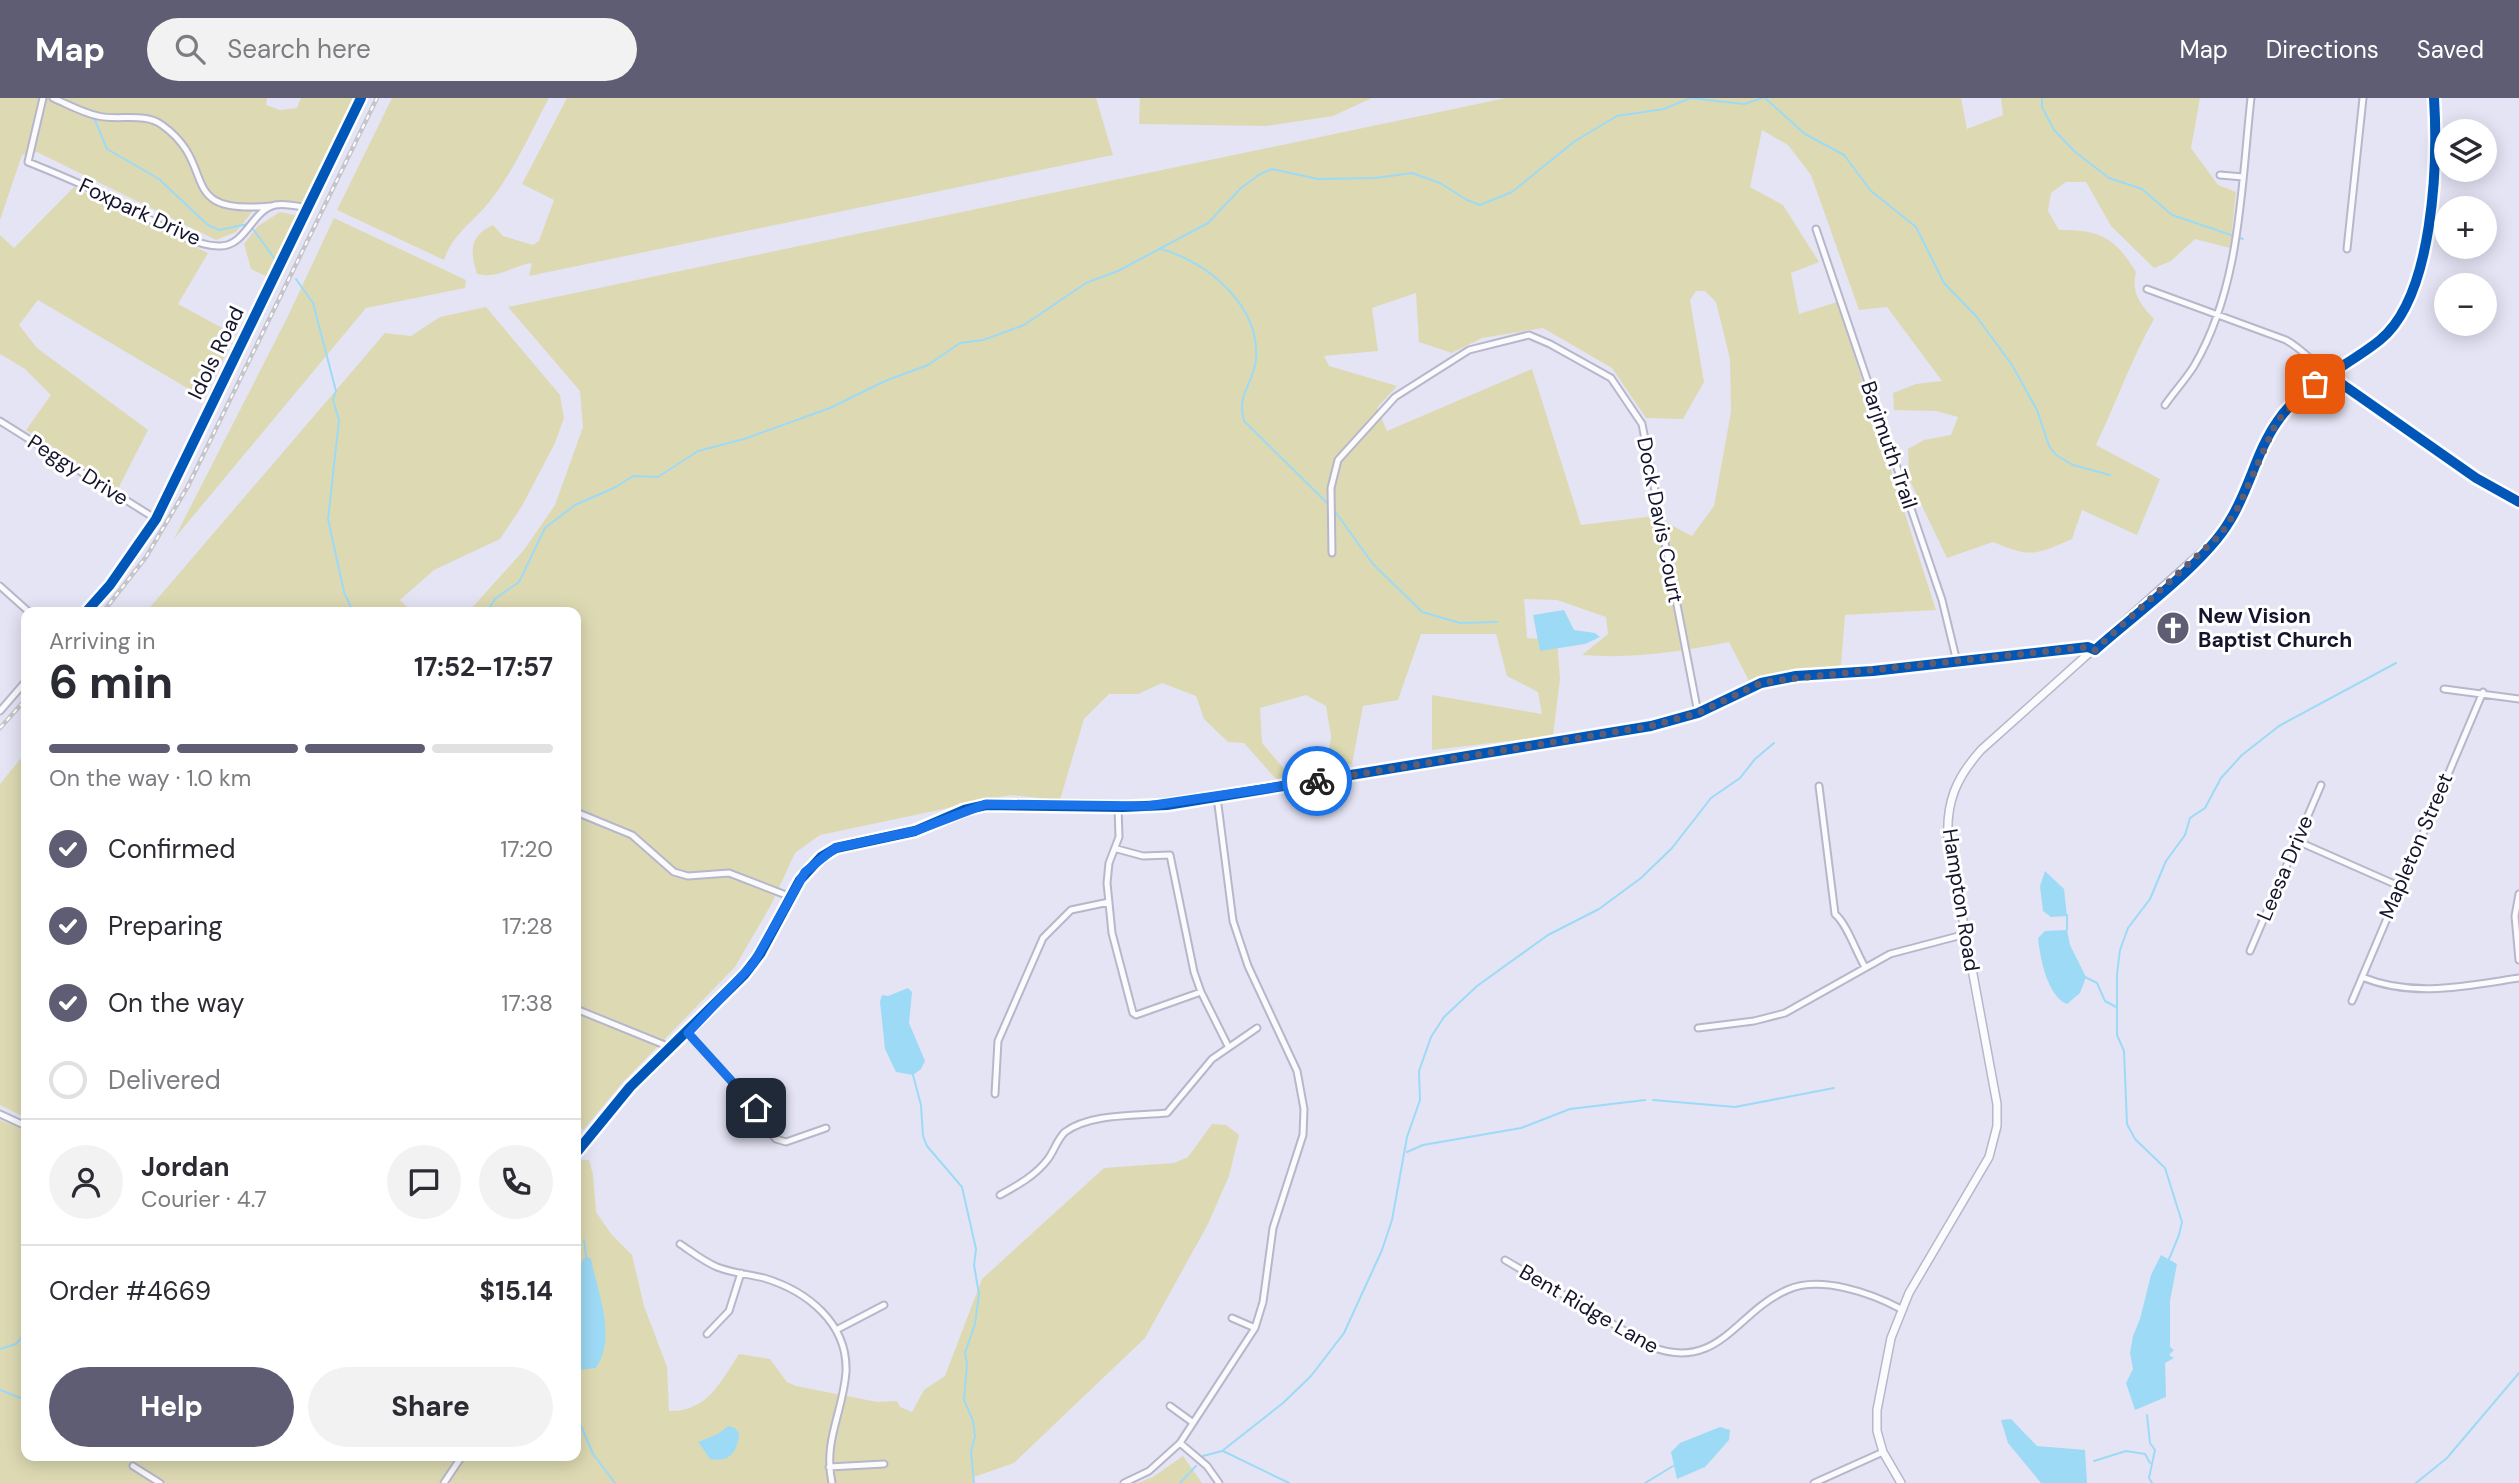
<!DOCTYPE html>
<html lang="en">
<head>
<meta charset="utf-8">
<style>
  :root { --surface:#fff; --page:#f2f2f3; --text:#2b2b33; --muted:#7c7c81; --line:#e1e1e2; --accent:#5e5d73 }
  body { margin:0; font-family:"DM Sans",sans-serif; background:var(--page); color:var(--text); height:100vh; display:flex; flex-direction:column; font-size:26px; white-space:nowrap }
  * { box-sizing:border-box; margin:0 }
  p { font-size:23px; color:var(--muted) }
  .icon { flex:none; width:38px; height:38px; fill:none; stroke:currentColor; stroke-width:2; stroke-linecap:round; stroke-linejoin:round }
  .map { position:relative; flex:1; overflow:hidden }
  .drawer { position:absolute; left:21px; top:509px; width:560px; height:854px; display:flex; flex-direction:column; background:var(--surface); border-radius:14px; box-shadow:0 4px 18px #0003 }
  .drawer>* { flex:none }
  .tools { position:absolute; left:2434px; top:21px; display:grid; gap:14px }
  .tools a { display:grid; place-items:center; width:63px; height:63px; border-radius:50%; background:var(--surface); box-shadow:0 4px 18px #0003; font-size:35px }
  .pin { position:absolute; display:grid; place-items:center; width:60px; height:60px; color:#fff; margin:-30px; border-radius:14px; box-shadow:0 4px 10px #0006 }
  .courier { position:absolute; display:grid; place-items:center; width:70px; height:70px; margin:-35px; border:5px solid #1a73e8; border-radius:50%; background:#fff; color:#222; box-shadow:0 2px 9px #0007 }
  .summary em { font-style:normal; font-weight:700 }
  .summary div { display:flex; flex-direction:column-reverse }
  .summary { display:flex; align-items:center; justify-content:space-between; height:119px; padding:0 28px }
  h1 { font-size:46px; font-weight:700; line-height:52px }
  .bar { display:grid; grid-template-columns:repeat(4,1fr); gap:10px 7px; align-content:center; height:84px; padding:0 28px }
  .bar i { height:9px; border-radius:5px; background:var(--line) }
  .bar .on { background:var(--accent) }
  .bar p { grid-column:span 4 }
  .line { display:flex; align-items:center; gap:18px; padding:0 28px; border-top:2px solid var(--line) }
  .line div { flex:1 }
  .round { display:grid; place-items:center; flex:none; width:74px; height:74px; border-radius:37px; background:var(--page) }
  ol { padding:0 28px; list-style:none }
  li { display:flex; align-items:center; gap:21px; height:77px }
  li p { margin-inline-start:auto }
  li .icon { padding:7px; border-radius:50%; background:var(--accent); color:#fff; stroke-width:4 }
  li:last-child { color:var(--muted) }
  li i { width:38px; height:38px; border:4px solid var(--line); border-radius:50% }
  .button { display:flex; gap:14px; margin-top:auto; padding:14px 28px }
  .button a { flex:1; height:80px; border-radius:42px; background:var(--accent); color:#fff; font-size:28px; font-weight:700; line-height:80px; text-align:center }
  .button a+a { background:var(--page); color:var(--text) }
  header { display:flex; align-items:center; gap:42px; box-sizing:border-box; height:98px; padding:0 35px; background:var(--accent); color:#fff }
  header strong { font-size:33px }
  nav { display:flex; gap:38px; margin-inline-start:auto; font-size:24px }
  .search { width:490px; height:63px; background:var(--page); display:flex; align-items:center; gap:18px; box-sizing:border-box; padding:0 24px; border-radius:38px; color:var(--muted); font-size:26px }
  .map>svg:first-child { display:block }
  .green { fill:#dddab3; fill-rule:evenodd }
  .water { fill:#9ddaf6 }
  .lines { fill:none; stroke-linecap:round; stroke-linejoin:round }
  .stream { stroke:#9ddaf6; stroke-width:2 }
  .minor-casing { stroke:#b7b6cb; stroke-width:9 }
  .major-casing { stroke:#b7b6cb; stroke-width:10 }
  .minor { stroke:#fbfbfe; stroke-width:5 }
  .major { stroke:#fbfbfe; stroke-width:7 }
  .rail-casing { stroke:#c4c4ca; stroke-width:4.5 }
  .rail { stroke:#fff; stroke-width:2; stroke-dasharray:5; stroke-linecap:butt }
  .cycleway-casing { stroke:#fff; stroke-width:15 }
  .cycleway { stroke:#0057b8; stroke-width:10 }
  .done { stroke:#5e5d73; stroke-width:7; stroke-dasharray:0 12.6 }
  .route { stroke:#1a73e8; stroke-width:9 }
  .labels { text-anchor:middle; dominant-baseline:central; stroke-width:6; stroke-linejoin:round; paint-order:stroke }
  .street-label { font-size:21px; fill:#16142d; stroke:#fff }
  .poi-label { font-size:21px; font-weight:bold; fill:#16142d; stroke:#fff; text-anchor:start }
</style>
</head>
<body>
<header>
<strong>Map</strong>
<div class="search"><svg class="icon" aria-label="search" viewBox="0 0 24 24"><circle cx="10" cy="10" r="6"/><path d="M15 15l6 6"/></svg>Search here</div>
<nav><a>Map</a><a>Directions</a><a>Saved</a></nav>
</header>
<div class="map">
<svg width="2519" height="1385" viewBox="0 0 2519 1385">
  <rect width="100%" height="100%" fill="#e4e4f5"/>
  <path class="green" d="M0 0H267L266 7 280 12 297 10 301 0H359L328 61 325 59 305 107 259 105 236 134 216 142 37 54 22 57 0 122Z
    M392 0H549C531 33 516 69 493 99 477 122 453 134 444 162L337 112Z
    M567 0H1096L1113 57 529 178 532 165C512 168 499 181 477 176 470 153 469 138 493 127L503 138 533 147 539 143 554 102 522 86Z
    M1140 0H1372L1333 18 1267 28 1139 26Z
    M1506 0H1961L1967 31 2003 17 2001 0H2200L2191 50 2218 87 2236 94 2230 150 2195 141 2171 163 2154 170 2111 128 2086 84H2066L2051 95 2048 113 2059 132C2099 132 2114 138 2136 174 2131 195 2140 206 2154 221 2131 262 2116 305 2096 347L2160 381 2137 437 2082 412 2072 441C2035 457 2031 460 1993 444L1947 460 1909 381 1908 351 1924 342 1951 337 1958 319 1936 313 1894 312 1893 295 1916 286 1942 283 1887 209 1859 212 1811 77 1788 47 1762 32 1750 89 1783 107 1819 164 1791 175 1799 216 1837 204 1936 512 1845 517 1841 567 1750 585 1729 544C1679 554 1633 561 1582 557L1608 536 1606 519 1557 502 1524 501 1527 540 1557 542 1560 581 1553 638 1432 652V597L1542 616 1538 594 1507 578 1496 536H1421L1398 602 1363 608 1352 666 1327 670 1331 638 1326 608 1306 597 1260 610 1262 645 1290 678 1276 681 1244 645 1228 644 1204 621 1196 598 1162 585 1138 596H1109L1084 621 1060 702 1010 697 820 737 795 755 771 807 735 869 624 983 583 1032 576 1025V514H468L524 452 555 407 583 329 580 293 508 209ZM1696 193H1705L1716 204 1730 261 1731 314 1714 408 1692 438 1654 418 1581 427 1532 271 1387 333 1377 310 1397 288 1329 268 1324 258 1378 253 1372 210 1416 195 1419 244 1452 255 1482 240 1543 230 1612 270 1646 320 1683 321 1704 284 1690 202Z
    M74 89 208 155 178 206 235 237 204 300 38 202 19 227 37 250 148 332 118 391 26 332 51 297 25 271 0 256V137L14 150Z
    M280 114 300 118 270 180 251 171 244 146 258 128Z
    M334 120 466 182 465 190 366 210 174 441 287 220Z
    M486 209 560 297 564 320 555 345 522 408 500 441 434 472 400 502 412 514H146L385 235 411 238 440 219Z
    M26 654V1020L0 1007V686Z
    M0 1022 26 1032V1358H576V1069L580 1062H589L593 1077 596 1114 612 1137 632 1157 644 1208 667 1269 669 1313C707 1314 720 1285 739 1256L770 1261 787 1284 796 1288 877 1304 897 1303 900 1309 912 1314 924 1292 945 1278 982 1181 1104 1070 1174 1065 1188 1059 1212 1026 1226 1027 1239 1037 1229 1078 1208 1126 1145 1240 1014 1365 974 1379V1385H0Z
    M1183 1358 1202 1385H1138L1153 1379Z"/>
  <path class="water" d="M1564 512 1574 532 1595 535 1600 539 1585 546 1540 553 1533 517Z
    M2045 773 2064 791 2067 818 2051 819 2043 813 2040 788Z
    M2067 832 2070 847 2086 879 2080 895 2067 906C2047 898 2040 859 2038 840L2045 833Z
    M908 890 912 894 909 925 925 963 921 971 913 977 896 974 885 951 880 904 882 897 888 898Z
    M2161 1157 2177 1166 2170 1203V1249L2174 1252 2169 1257 2174 1260 2165 1265 2166 1299 2135 1312 2126 1285 2133 1271 2130 1255 2133 1238 2140 1221 2151 1177Z
    M586 1158 591 1161C598 1196 617 1238 596 1270L576 1272V1172Z
    M2011 1321 2037 1348 2085 1352 2087 1385H2041L2008 1345 2001 1322Z
    M728 1328 735 1330 739 1335C738 1354 729 1365 710 1361L698 1344 718 1336Z
    M1720 1329 1730 1332 1729 1342 1705 1369 1677 1381 1671 1354 1680 1345Z"/>
  <g class="lines">
    <path class="stream" d="M1765 0 1805 36 1844 57 1871 93 1916 129 1944 185 1976 218 2012 267 2037 312 2049 348 2056 357 2073 367 2110 377
      M2042 0V9L2054 32 2074 53 2109 80 2142 91 2172 117 2243 141
      M94 20 107 51 159 81 208 127 219 132 248 126
      M253 131 274 160
      M1161 151C1208 164 1260 208 1256 261 1254 286 1236 295 1244 323L1330 408
      M296 181 313 205 336 293 333 302 339 322 328 421 344 494 353 514
      M1334 412 1373 466 1422 514 1460 525 1497 524
      M486 514 496 500 519 484 545 430 575 407 616 389 633 378 658 379 698 353 744 341 830 310 885 283 928 267 960 245 983 242 1024 227 1086 185 1118 173 1208 125 1241 90 1260 76 1272 71 1318 81 1375 80 1412 75 1440 85 1467 102 1480 107 1512 94 1575 43 1617 18 1664 11 1690 0 1744 6 1762 0
      M2067 817V832
      M2085 879 2097 885 2105 903 2116 909
      M913 977 921 1007 923 1038 927 1048 962 1089 976 1151 974 1167 979 1196 975 1226 965 1255 967 1266 964 1302 973 1323 975 1338 971 1354 974 1385
      M1653 1002 1735 1009 1834 990
      M1407 1054 1423 1047 1521 1030 1570 1011 1645 1002
      M584 1142 586 1158
      M2169 1161 2179 1137 2182 1124 2165 1070 2135 1041 2127 1026 2124 953 2117 937V876L2120 852 2128 830 2150 801 2166 763 2185 737 2190 720 2205 710 2221 680 2242 657 2279 628 2396 565
      M0 1251 16 1246 26 1234
      M576 1288V1271
      M0 1292 26 1302
      M576 1316 593 1356 615 1385
      M2147 1317 2150 1345 2155 1352 2149 1380 2152 1385
      M1223 1353 1289 1385
      M1203 1358 1222 1353 1283 1305 1311 1278 1344 1235 1382 1152 1392 1122 1407 1039 1420 1002 1419 973 1431 939 1444 919 1477 888 1548 837 1599 811 1641 780 1672 750 1711 700 1740 680 1755 661 1774 645
      M2094 1363 2126 1353 2145 1356 2150 1365
      M1180 1385 1196 1368
      M1645 1385 1673 1368
      M2416 1385 2447 1360 2519 1275"/>
    <defs>
      <path id="minor" d="M43 0 28 64C58 76 88 89 117 103 144 117 190 149 220 148 246 148 252 112 275 107 285 105 297 108 307 110
        M53 0C67 6 83 15 98 18 118 23 145 14 162 27 220 68 173 117 270 108
        M2220 77 2243 79
        M1816 131 1942 502 1957 564
        M2347 151 2363 0
        M2147 191 2286 242C2304 252 2315 267 2331 278 2392 322 2452 369 2519 404
        M2165 307C2174 294 2186 281 2194 268 2241 188 2241 89 2251 0
        M0 323 156 421
        M1332 455 1331 390 1338 362 1395 299 1469 252 1529 237 1550 246 1611 280 1642 326 1698 615
        M0 488 29 514
        M86 514 110 487 156 421 361 0
        M2444 591 2519 601
        M0 613 26 583
        M1819 688 1835 816C1847 826 1856 854 1865 869
        M1118 709 1119 739 1109 765 1107 785 1112 835 1133 915 1136 917 1201 894
        M576 714 632 737 674 774 688 778 729 775 791 799
        M2297 743 2399 788
        M1117 751 1143 758 1170 757 1194 874 1201 894 1228 948
        M2519 796 2515 818 2519 862
        M2250 853 2321 687
        M2362 879C2413 900 2466 888 2519 880
        M2352 903 2483 594
        M576 911 672 950
        M1698 930 1754 923 1785 915 1890 856 1966 836
        M688 935 756 1010 768 1032 776 1041 786 1044 826 1030
        M995 996 998 943 1043 840 1071 812 1109 804
        M0 1016 26 1028
        M576 1055 630 989 744 877 760 856 800 782 821 759 836 750 915 733 964 712 986 707 1123 709 1167 707 1651 628 1698 615 1761 585 1796 578 1873 573 2088 549 2095 552
        M1000 1097C1018 1087 1035 1078 1048 1061 1054 1053 1058 1040 1065 1034 1090 1015 1137 1018 1167 1015L1212 961 1257 930
        M680 1146C692 1154 703 1163 717 1169 732 1175 748 1176 764 1180 807 1193 848 1225 846 1274 843 1315 823 1342 832 1385
        M1505 1162 1652 1249C1719 1274 1736 1214 1787 1192 1820 1177 1871 1195 1901 1211
        M1232 1220 1255 1230
        M838 1231 884 1207
        M707 1236 729 1213 741 1175
        M1170 1308 1192 1324
        M1180 1345 1207 1368 1219 1385
        M133 1368 160 1385
        M829 1369 884 1366
        M444 1385 462 1358
        M1124 1385 1149 1373 1180 1345 1255 1230 1263 1204 1273 1130 1303 1037 1304 1011 1297 973 1248 868 1233 823 1217 699
        M1814 1385 1883 1354"/>
      <path id="major" d="M1901 1385 1883 1354 1877 1333V1312L1891 1240 1909 1195 1989 1059 1997 1028V1006L1948 741C1946 704 1956 680 1981 652L2222 436C2248 398 2255 348 2285 313 2312 281 2353 267 2383 240 2434 195 2438 63 2434 0"/>
    </defs>
    <use href="#minor" class="minor-casing"/>
    <use href="#major" class="major-casing"/>
    <use href="#minor" class="minor"/>
    <use href="#major" class="major"/>
    <defs>
      <path id="rail" d="M103 514 146 459 188 388 377 0
        M0 630 26 601"/>
    </defs>
    <use href="#rail" class="rail-casing"/>
    <use href="#rail" class="rail"/>
    <defs>
      <path id="cycleway" d="M2329 277 2476 380 2519 404
        M86 514 110 487 156 421 361 0
        M576 1055 630 989 744 877 760 856 800 782 821 759 836 750 915 733 964 712 986 707 1123 709 1167 707 1651 628 1698 615 1761 585 1796 578 1873 573 2088 549 2095 552C2133 518 2204 466 2229 424 2249 393 2256 354 2277 324 2302 286 2347 269 2380 242 2434 198 2438 64 2434 0"/>
    </defs>
    <use href="#cycleway" class="cycleway-casing"/>
    <use href="#cycleway" class="cycleway"/>
  </g>
  <g class="lines">
    <path class="done" d="M1317 683 1651 628 1698 615 1761 585 1779 582 2088 549 2095 552 2221 436 2239 408 2277 323 2315 286"/>
    <path class="route" d="M756 1010 688 935 753 866 805 774 835 750 915 733 986 706 1147 708 1317 683"/>
  </g>
  <defs>
    <symbol id="church-disc" viewBox="-11 -11 22 22"><circle r="9.5" fill="#5e5d73" stroke="#fff"/><path d="M-1.2-6h2.4v3.5h3.3v2.4h-3.3V6h-2.4V-.1h-3.3v-2.4h3.3Z" fill="#fff"/></symbol>
  </defs>
  <g fill-rule="evenodd">
    <use href="#church-disc" x="2154" y="511" width="38" height="38"/>
  </g>
  <g class="labels">
    <g class="street-label">
      <text transform="translate(140 114) rotate(25)">Foxpark Drive</text>
      <text transform="translate(216 255) rotate(-64)">Idols Road</text>
      <text transform="translate(1889 347) rotate(71)">Barjmuth Trail</text>
      <text transform="translate(78 372) rotate(32)">Peggy Drive</text>
      <text transform="translate(1660 422) rotate(79)">Dock Davis Court</text>
      <text transform="translate(2416 748) rotate(-67)">Mapleton Street</text>
      <text transform="translate(2285 770) rotate(-67)">Leesa Drive</text>
      <text transform="translate(1961 802) rotate(81)">Hampton Road</text>
      <text transform="translate(1589 1211) rotate(30)">Bent Ridge Lane</text>
    </g>
    <g class="poi-label">
      <text x="2198" y="518">New Vision<tspan x="2198" dy="24">Baptist Church</tspan></text>
    </g>
  </g>
</svg>
<div class="tools">
<a><svg class="icon" aria-label="layers" viewBox="0 0 24 24"><path d="M12 4l9 5-9 5-9-5zM3 14l9 5 9-5"/></svg></a>
<a>+</a>
<a>−</a>
</div>
<div class="pin" style="left:2315px;top:286px;background:#ea580c"><svg class="icon" aria-label="bag" viewBox="0 0 24 24"><path d="M5 8h14l-1 12H6zM9 8a3 3 0 0 1 6 0"/></svg></div>
<div class="pin" style="left:756px;top:1010px;background:#1f2937"><svg class="icon" aria-label="home" viewBox="0 0 24 24"><path d="M3 11l9-7 9 7M6 9v11h12V9"/></svg></div>
<div class="courier" style="left:1317px;top:683px"><svg class="icon" aria-label="bike" viewBox="0 0 24 24"><circle cx="6" cy="16" r="4"/><circle cx="18" cy="16" r="4"/><path d="M6 16l4-8h5l3 8M10 8l3 8H6M13 5h3"/></svg></div>
<section class="drawer">
<div class="summary"><div><h1>6 min</h1><p>Arriving in</p></div><em>17:52–17:57</em></div>
<div class="bar"><i class="on"></i><i class="on"></i><i class="on"></i><i></i><p>On the way · 1.0 km</p></div>
<ol>
<li><svg class="icon" aria-label="check" viewBox="0 0 24 24"><path d="M5 12l5 5 9-10"/></svg>Confirmed<p>17:20</p></li>
<li><svg class="icon" aria-label="check" viewBox="0 0 24 24"><path d="M5 12l5 5 9-10"/></svg>Preparing<p>17:28</p></li>
<li><svg class="icon" aria-label="check" viewBox="0 0 24 24"><path d="M5 12l5 5 9-10"/></svg>On the way<p>17:38</p></li>
<li><i></i>Delivered</li>
</ol>
<div class="line" style="height:126px"><a class="round"><svg class="icon" aria-label="person" viewBox="0 0 24 24"><circle cx="12" cy="8" r="4"/><path d="M4 21q1-7 8-7t8 7"/></svg></a><div><b>Jordan</b><p>Courier · 4.7</p></div><a class="round"><svg class="icon" aria-label="chat" viewBox="0 0 24 24"><path d="M4 5h16v11H9l-5 4z"/></svg></a><a class="round"><svg class="icon" aria-label="phone" viewBox="0 0 24 24"><path d="M5 4h4l2 5-3 2q2 4 5 5l2-3 5 2v4C11 20 4 13 5 4z"/></svg></a></div>
<div class="line" style="height:91px"><div>Order #4669</div><b>$15.14</b></div>
<div class="button"><a>Help</a><a>Share</a></div>
</section>
</div>
</body>
</html>
